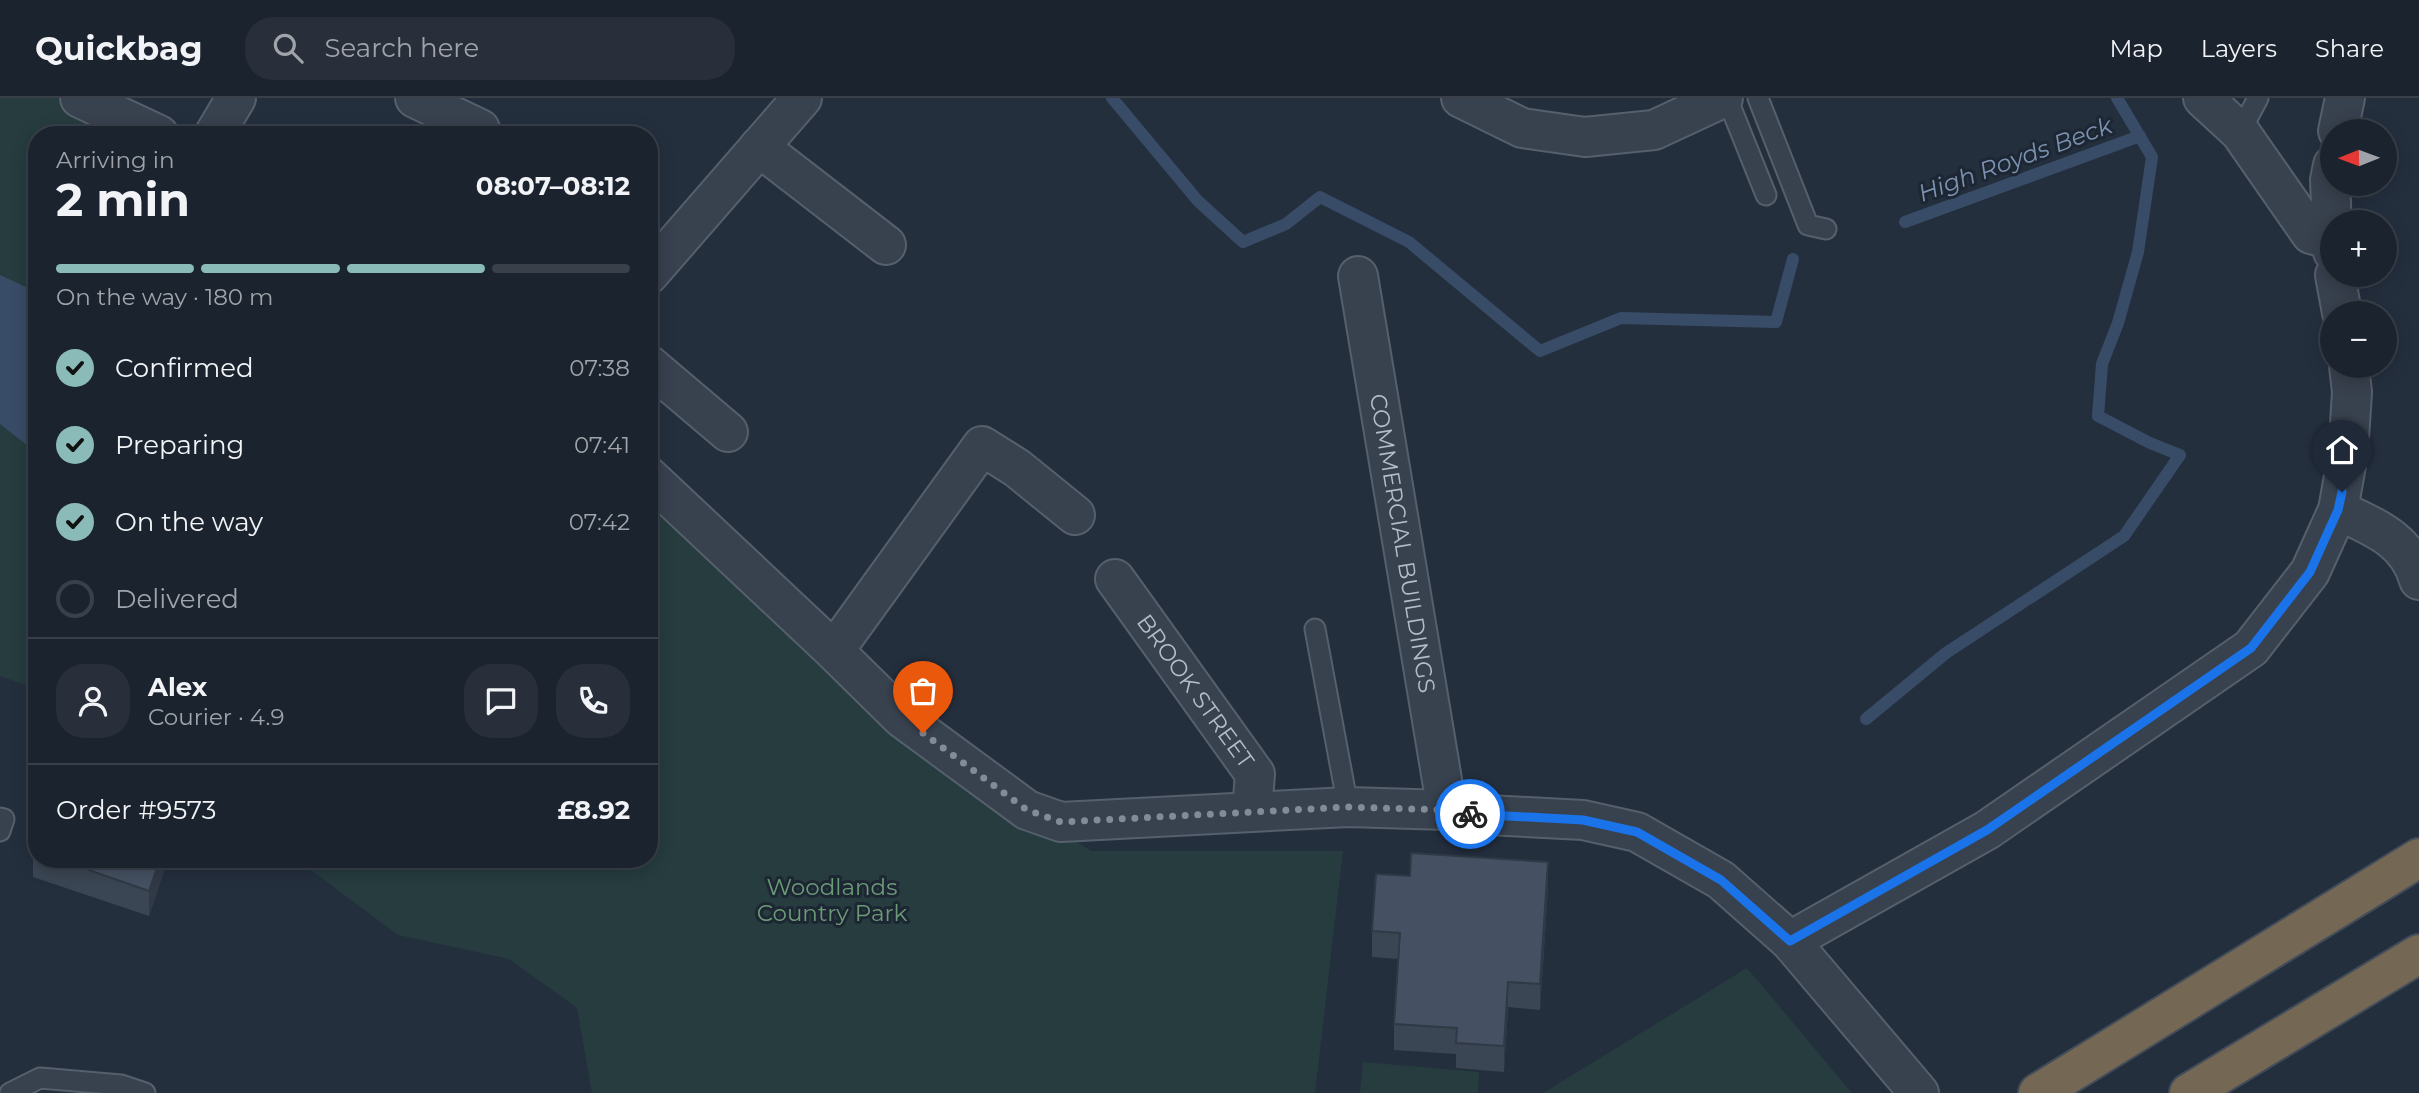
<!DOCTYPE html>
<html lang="en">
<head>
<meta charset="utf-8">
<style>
  :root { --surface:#1b232e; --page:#282f3a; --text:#f1f3f6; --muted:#a0a4aa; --line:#39404a; --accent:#8bbbb9 }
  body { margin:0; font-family:Montserrat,sans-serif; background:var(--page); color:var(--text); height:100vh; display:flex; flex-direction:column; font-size:26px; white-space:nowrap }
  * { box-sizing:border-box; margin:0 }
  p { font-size:23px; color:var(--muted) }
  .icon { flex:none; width:38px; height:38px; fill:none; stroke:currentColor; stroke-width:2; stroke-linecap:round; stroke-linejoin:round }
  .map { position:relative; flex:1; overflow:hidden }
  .drawer { position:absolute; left:28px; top:28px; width:630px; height:742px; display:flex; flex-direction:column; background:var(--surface); border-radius:28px; box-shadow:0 4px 18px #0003,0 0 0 2px var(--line) }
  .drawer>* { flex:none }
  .needle { width:46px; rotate:269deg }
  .tools { position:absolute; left:2320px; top:21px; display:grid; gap:14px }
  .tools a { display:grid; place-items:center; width:77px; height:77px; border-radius:50%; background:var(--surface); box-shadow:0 4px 18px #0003,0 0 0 2px var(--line); font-size:35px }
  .pin { position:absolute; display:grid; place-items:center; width:60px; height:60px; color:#fff; margin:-72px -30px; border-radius:50% 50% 50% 0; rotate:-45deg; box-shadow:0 0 7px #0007 }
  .pin .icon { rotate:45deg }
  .courier { position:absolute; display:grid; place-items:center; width:70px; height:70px; margin:-35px; border:5px solid #1a73e8; border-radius:50%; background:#fff; color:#222; box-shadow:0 2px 9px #0007 }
  .headline em { font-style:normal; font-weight:700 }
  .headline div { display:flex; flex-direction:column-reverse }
  .headline { display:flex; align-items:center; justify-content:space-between; height:119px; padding:0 28px }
  h1 { font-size:46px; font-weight:700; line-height:52px }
  .bar { display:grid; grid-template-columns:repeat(4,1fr); gap:10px 7px; align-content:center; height:84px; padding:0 28px }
  .bar i { height:9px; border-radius:5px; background:var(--line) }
  .bar .selected { background:var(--accent) }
  .bar p { grid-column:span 4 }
  .line { display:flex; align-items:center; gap:18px; padding:0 28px; border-top:2px solid var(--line) }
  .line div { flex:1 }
  .round { display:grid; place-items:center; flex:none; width:74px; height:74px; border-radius:28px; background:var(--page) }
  ol { padding:0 28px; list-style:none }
  li { display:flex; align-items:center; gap:21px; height:77px }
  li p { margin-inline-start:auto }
  li .icon { padding:7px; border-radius:50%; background:var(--accent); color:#111; stroke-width:4 }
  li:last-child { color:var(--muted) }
  li i { width:38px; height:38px; border:4px solid var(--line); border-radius:50% }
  header { display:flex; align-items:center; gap:42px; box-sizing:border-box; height:98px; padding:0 35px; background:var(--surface); border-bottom:2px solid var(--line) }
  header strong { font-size:33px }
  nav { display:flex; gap:38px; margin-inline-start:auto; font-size:24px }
  .search { width:490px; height:63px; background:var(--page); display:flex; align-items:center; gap:18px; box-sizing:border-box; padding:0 24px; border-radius:28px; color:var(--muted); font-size:26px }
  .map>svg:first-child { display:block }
  .green { fill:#263c3f }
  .water { fill:#394c67 }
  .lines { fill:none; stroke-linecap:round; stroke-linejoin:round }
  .stream { stroke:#394c67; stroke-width:12 }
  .service-casing { stroke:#565f6c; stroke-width:23 }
  .minor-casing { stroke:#565f6c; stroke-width:42 }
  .motorway-casing { stroke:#434c59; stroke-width:42 }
  .service { stroke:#38414e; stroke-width:19 }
  .minor { stroke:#38414e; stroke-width:38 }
  .motorway { stroke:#746855; stroke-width:38 }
  .wall { fill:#3b4654 }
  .shaded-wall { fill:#303945 }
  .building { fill:#455162; stroke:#303945; stroke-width:2 }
  .done { stroke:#828b98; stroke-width:7; stroke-dasharray:0 12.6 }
  .route { stroke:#1a73e8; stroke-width:9 }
  .labels { text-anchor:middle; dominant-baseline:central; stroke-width:6; stroke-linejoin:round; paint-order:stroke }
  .street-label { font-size:23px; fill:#b4bcc9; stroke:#1d2633 }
  .park-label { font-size:23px; fill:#6b9a76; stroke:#1d2633 }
  .water-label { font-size:24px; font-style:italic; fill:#7c92b1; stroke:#1d2633 }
</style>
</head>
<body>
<header>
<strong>Quickbag</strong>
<div class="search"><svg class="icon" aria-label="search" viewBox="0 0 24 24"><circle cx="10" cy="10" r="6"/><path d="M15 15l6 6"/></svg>Search here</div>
<nav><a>Map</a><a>Layers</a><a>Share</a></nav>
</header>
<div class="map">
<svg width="2419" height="995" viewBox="0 0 2419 995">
  <rect width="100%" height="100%" fill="#242f3e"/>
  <path class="green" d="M0 0H80L159 37H37V591L0 578Z
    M649 379 1027 712 1091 753H1343L1315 995H592L577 910 509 861 398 837 296 761H649Z
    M1747 870 1852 995H1543Z
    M1363 964 1479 974 1478 995H1360Z"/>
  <path class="water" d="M0 177 37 194V355L0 326Z"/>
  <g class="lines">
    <path class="stream" d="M1112 0 1198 103 1243 144 1286 126 1320 99 1409 144 1540 253 1621 220 1776 224 1793 161
      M1905 124 2140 38
      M1866 621 1946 555 2124 438 2180 357 2150 345 2098 318 2102 266 2118 225 2138 154 2152 59 2117 0"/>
    <defs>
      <path id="service" d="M1727 0 1766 97
        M1758 0 1808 127 1826 131
        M2240 34 2258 0
        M1315 531 1348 709
        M0 720 4 721 0 733
        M10 995 40 980 121 987 145 995"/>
      <g id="minor">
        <path d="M80 0 159 37"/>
        <path d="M415 0 480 31"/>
        <path d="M1461 0 1522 30 1585 39 1654 32 1723 0"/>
        <path d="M2203 0 2240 34 2311 136 2332 142"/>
        <path d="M2338 33 2345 0"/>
        <path d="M214 37 236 0"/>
        <path d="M759 49 886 147"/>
        <path d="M2333 67 2330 82 2333 154"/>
        <path d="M649 176 802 0"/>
        <path d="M2335 177 2342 215"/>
        <path id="s1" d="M1358 178 1447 712"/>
        <path d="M649 267 728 334"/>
        <path d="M649 379 834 553 902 620 1027 712 1061 724 1348 709 1447 712 1469 716 1583 722 1637 734 1721 782 1790 843 1919 995"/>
        <path d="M2338 412C2373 429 2408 441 2419 482"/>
        <path id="s2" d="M1115 481 1255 676 1252 713"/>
        <path d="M834 553 982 348 1017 370 1075 417"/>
        <path d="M1790 843 1987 732 2251 550 2310 474 2338 412 2348 356 2352 294 2349 268"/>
      </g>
      <path id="motorway" d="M2038 995 2419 760
        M2189 995 2419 856"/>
    </defs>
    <use href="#service" class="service-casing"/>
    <use href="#minor" class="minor-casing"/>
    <use href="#motorway" class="motorway-casing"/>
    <use href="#service" class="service"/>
    <use href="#minor" class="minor"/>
    <use href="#motorway" class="motorway"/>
  </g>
  <path class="wall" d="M37 742V761H168L149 818 33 779V753Z
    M1410 778 1548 790 1540 912 1508 909 1504 974 1456 970V956L1394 952V926L1398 861 1372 859V833Z"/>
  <path class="shaded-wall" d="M160 761H168L149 818V793Z
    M1548 764V790L1540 912V886Z
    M1508 884V909L1504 974V948Z"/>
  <path class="building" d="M37 742V754L33 753Z
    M1411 755 1548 764 1540 886 1508 884 1504 948 1456 945 1457 930 1394 926 1400 835 1372 833 1376 776 1410 778Z
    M57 761H160L149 793Z"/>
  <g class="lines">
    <path class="done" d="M923 635 1027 712 1061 724 1348 709 1447 712 1470 716"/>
    <path class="route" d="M1470 716 1583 722 1637 734 1721 782 1790 843 1987 732 2251 550 2310 474 2338 412 2342 394"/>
  </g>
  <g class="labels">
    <g class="street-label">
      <text stroke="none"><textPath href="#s1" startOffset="271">COMMERCIAL BUILDINGS</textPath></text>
      <text stroke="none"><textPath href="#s2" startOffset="138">BROOK STREET</textPath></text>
    </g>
    <g class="park-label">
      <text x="832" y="789">Woodlands<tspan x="832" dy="26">Country Park</tspan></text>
    </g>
    <g class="water-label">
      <text transform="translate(2015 61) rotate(-20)">High Royds Beck</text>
    </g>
  </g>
</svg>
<div class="tools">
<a><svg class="needle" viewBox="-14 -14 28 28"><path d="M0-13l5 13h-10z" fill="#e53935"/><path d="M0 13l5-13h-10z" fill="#a0a4aa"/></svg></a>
<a>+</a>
<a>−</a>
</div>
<div class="pin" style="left:923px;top:635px;background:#ea580c"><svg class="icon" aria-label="bag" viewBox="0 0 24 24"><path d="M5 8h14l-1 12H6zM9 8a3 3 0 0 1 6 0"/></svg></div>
<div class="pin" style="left:2342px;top:394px;background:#1f2937"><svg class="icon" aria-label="home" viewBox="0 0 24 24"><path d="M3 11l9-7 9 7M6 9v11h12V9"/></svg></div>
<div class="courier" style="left:1470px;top:716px"><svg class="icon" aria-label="bike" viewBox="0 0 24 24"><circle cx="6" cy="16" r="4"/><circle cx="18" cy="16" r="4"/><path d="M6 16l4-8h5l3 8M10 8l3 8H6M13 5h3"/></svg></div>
<section class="drawer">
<div class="headline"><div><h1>2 min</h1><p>Arriving in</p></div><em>08:07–08:12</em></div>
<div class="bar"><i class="selected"></i><i class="selected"></i><i class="selected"></i><i></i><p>On the way · 180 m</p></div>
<ol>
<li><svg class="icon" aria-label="check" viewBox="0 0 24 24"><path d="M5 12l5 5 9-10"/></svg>Confirmed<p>07:38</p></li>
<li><svg class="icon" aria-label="check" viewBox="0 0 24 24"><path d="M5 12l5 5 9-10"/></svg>Preparing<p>07:41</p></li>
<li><svg class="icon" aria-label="check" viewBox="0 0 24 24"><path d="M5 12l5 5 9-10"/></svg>On the way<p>07:42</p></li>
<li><i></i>Delivered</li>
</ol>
<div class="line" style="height:126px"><a class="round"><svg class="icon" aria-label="person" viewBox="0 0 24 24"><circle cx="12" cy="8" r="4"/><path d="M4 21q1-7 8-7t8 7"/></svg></a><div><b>Alex</b><p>Courier · 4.9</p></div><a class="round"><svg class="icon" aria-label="chat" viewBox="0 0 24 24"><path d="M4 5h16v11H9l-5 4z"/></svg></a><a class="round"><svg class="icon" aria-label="phone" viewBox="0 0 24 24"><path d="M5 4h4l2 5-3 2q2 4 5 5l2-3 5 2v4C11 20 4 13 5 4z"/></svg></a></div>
<div class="line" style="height:91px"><div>Order #9573</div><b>£8.92</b></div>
</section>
</div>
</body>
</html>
